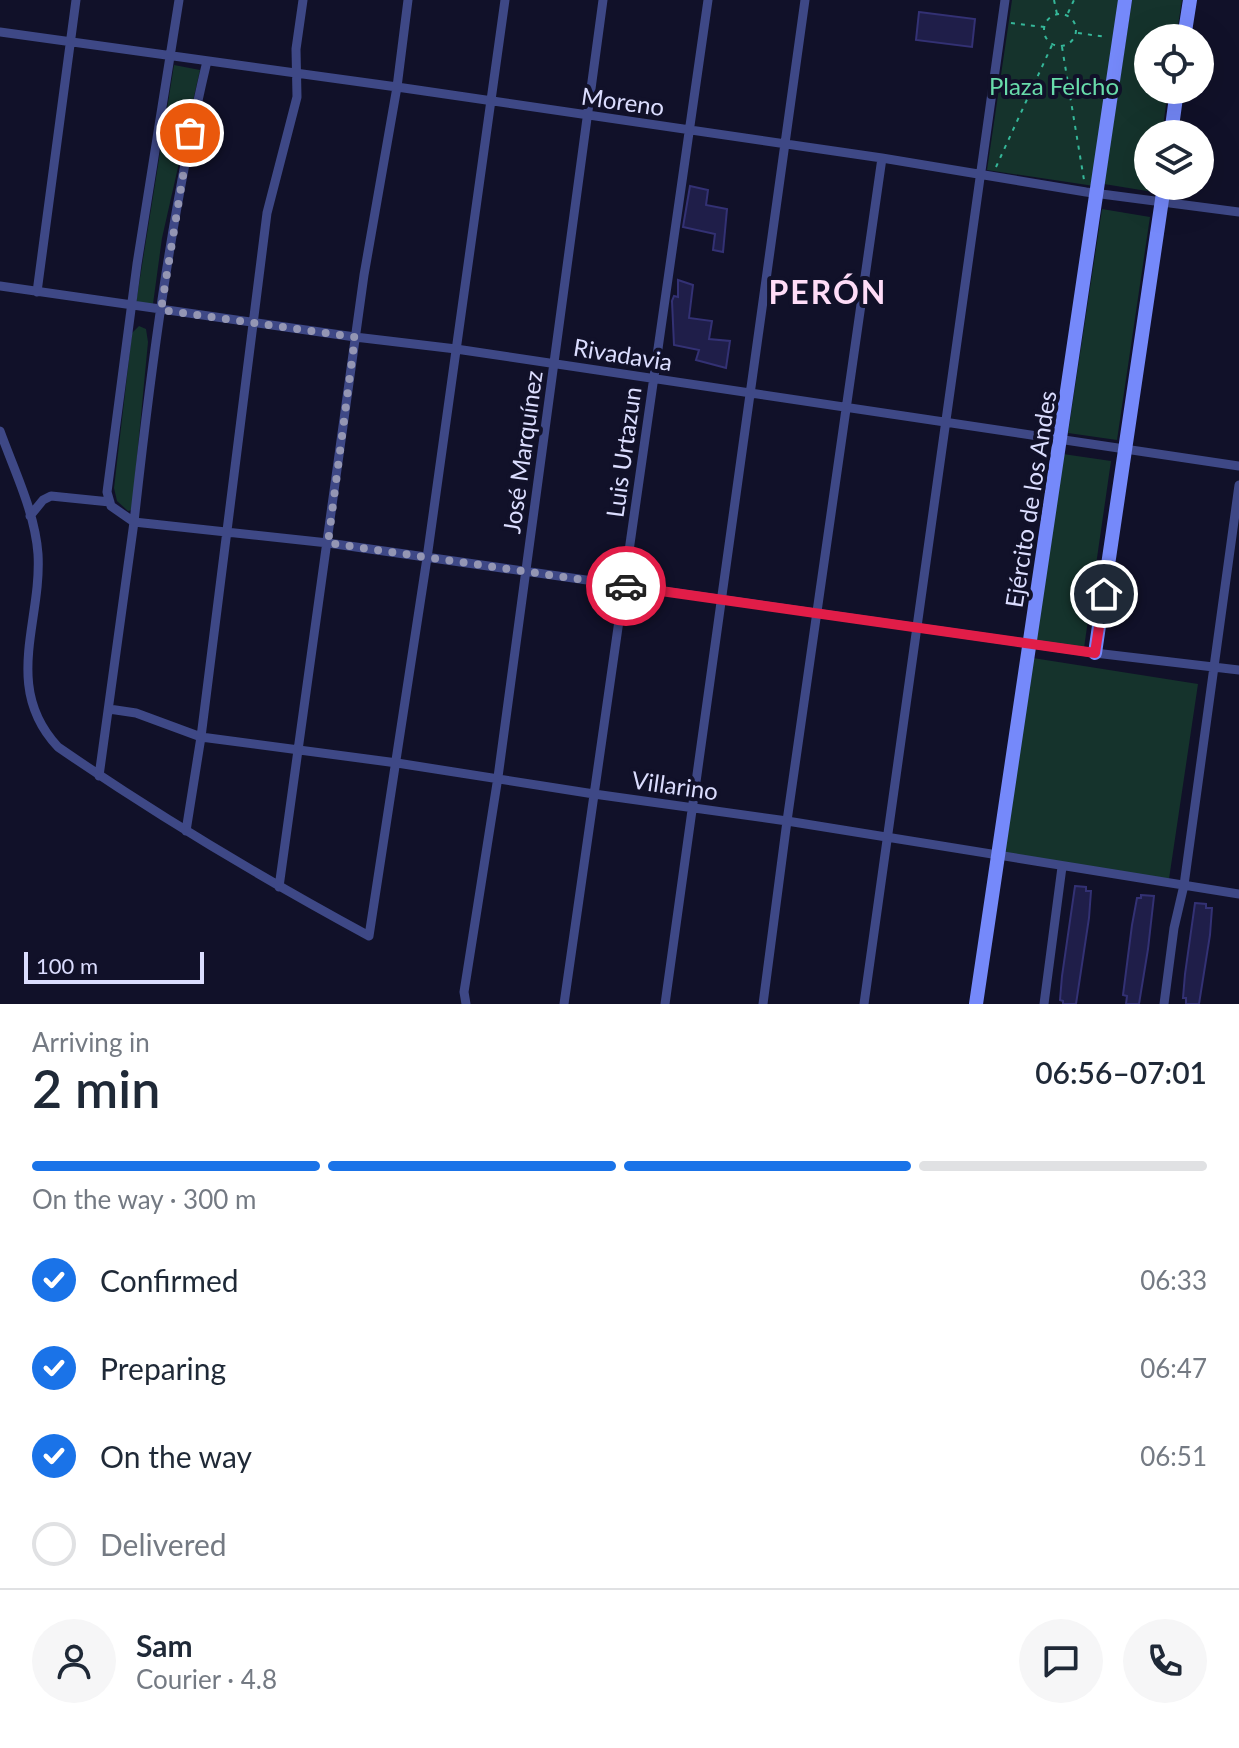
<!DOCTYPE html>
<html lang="en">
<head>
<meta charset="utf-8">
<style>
  :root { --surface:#fff; --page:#f6f6f7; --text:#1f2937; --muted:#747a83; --line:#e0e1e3; --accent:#1a73e8 }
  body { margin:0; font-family:Lato,sans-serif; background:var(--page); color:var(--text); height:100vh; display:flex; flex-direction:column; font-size:30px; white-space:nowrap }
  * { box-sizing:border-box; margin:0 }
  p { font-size:26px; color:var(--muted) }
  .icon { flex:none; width:44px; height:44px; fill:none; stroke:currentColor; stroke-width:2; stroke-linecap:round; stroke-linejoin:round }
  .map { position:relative; height:1004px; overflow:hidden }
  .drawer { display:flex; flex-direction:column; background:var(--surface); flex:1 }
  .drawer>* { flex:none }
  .controls { position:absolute; left:1134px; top:24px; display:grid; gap:16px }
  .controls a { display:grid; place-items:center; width:80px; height:80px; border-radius:50%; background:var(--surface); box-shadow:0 8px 32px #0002; font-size:40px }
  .scale { position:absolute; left:24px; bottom:20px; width:180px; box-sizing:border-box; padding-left:8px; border:4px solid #dbddfe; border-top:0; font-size:22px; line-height:28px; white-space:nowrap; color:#dbddfe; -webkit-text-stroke:6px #111129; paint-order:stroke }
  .pin { position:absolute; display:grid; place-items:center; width:68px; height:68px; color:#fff; margin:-34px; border:4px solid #fff; border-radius:50%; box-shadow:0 2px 8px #0007 }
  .courier { position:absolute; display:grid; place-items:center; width:80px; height:80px; margin:-40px; border:6px solid #e11d48; border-radius:50%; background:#fff; color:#222; box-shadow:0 2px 10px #0007 }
  .head em { font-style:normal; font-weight:600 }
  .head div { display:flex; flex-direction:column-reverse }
  .head { display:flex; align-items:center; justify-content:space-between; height:136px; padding:0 32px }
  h1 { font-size:52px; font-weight:600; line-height:60px }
  .bar { display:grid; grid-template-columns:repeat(4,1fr); gap:12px 8px; align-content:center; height:96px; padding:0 32px }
  .bar i { height:10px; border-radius:6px; background:var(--line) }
  .bar .current { background:var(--accent) }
  .bar p { grid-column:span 4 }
  .line { display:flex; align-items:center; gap:20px; padding:0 32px; border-top:2px solid var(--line) }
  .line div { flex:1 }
  .round { display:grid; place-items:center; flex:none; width:84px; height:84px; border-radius:42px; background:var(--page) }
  ol { padding:0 32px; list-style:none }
  li { display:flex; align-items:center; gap:24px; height:88px }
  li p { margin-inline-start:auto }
  li .icon { padding:8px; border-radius:50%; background:var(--accent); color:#fff; stroke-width:4 }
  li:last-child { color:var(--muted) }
  li i { width:44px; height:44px; border:4px solid var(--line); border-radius:50% }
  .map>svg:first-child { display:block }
  .green { fill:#15332c }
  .building { fill:#1f1e49; stroke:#333174; stroke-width:2 }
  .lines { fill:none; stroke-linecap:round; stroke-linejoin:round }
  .path { stroke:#35b799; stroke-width:2; stroke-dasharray:4 6; stroke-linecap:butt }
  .street { stroke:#3e4886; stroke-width:9 }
  .secondary { stroke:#7589fa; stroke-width:14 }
  .done { stroke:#9496b3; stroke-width:8; stroke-dasharray:0 14.4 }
  .route { stroke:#e11d48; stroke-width:10 }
  .labels { text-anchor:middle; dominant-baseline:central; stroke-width:8; stroke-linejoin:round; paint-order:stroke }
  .park-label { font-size:24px; fill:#68dcab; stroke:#111129 }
  .street-label { font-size:24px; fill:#dbddfe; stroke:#111129 }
  .district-label { font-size:32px; font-weight:bold; letter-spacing:2px; fill:#fedcf7; stroke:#111129 }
</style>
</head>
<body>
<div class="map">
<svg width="1239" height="1004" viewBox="0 0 1239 1004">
  <rect width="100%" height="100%" fill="#111129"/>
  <path class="green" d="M1012 0H1120L1094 186 987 170Z
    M1132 0H1182L1176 38H1148V90H1168L1162 134H1148V186H1154L1153 192 1104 184Z
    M174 65 200 70 162 238 153 304 136 303Z
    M1102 209 1150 217 1117 440 1068 433Z
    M139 326 146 329 148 342 132 510 128 511 117 501 114 488 132 333Z
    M1063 454 1111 461 1084 648 1035 641Z
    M1033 658 1198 684 1169 879 1004 854Z"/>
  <path class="building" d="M919 12 975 19 972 47 916 40Z
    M690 186 708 190 706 205 727 209 723 252 713 250 715 234 683 227Z
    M678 280 693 285 689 318 712 321 709 339 730 341 726 368 696 360 699 350 674 345 672 301 674 296 678 297Z
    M1075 886 1086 887V891H1091L1089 918 1076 1004H1063V1001L1060 1000 1062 976Z
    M1141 895 1154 896 1148 949 1139 1004H1126L1127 996 1123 995 1132 925 1137 898H1141Z
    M1195 903 1206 904V908H1212L1210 935 1199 1004H1186V998H1183L1185 974Z"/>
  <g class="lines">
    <path class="path" d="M1054 0 1057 14
      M1068 13 1074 0
      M1044 30a16 16 0 1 1 32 0a16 16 0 1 1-32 0Z
      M1011 23 1044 27
      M1078 33 1107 37
      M1062 47 1084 180
      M996 167 1052 45"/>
    <path class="street" d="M0 32 397 87 882 158 1086 192 1239 212
      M207 61C171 213 151 367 134 522L328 543 1095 653 1239 670
      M0 286 355 337 456 349 1239 466
      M37 292 76 0
      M0 431C14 470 35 512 38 554 42 622 2 687 58 747 158 816 262 878 369 936L427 558 505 0
      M30 516 43 500 51 496 110 502
      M109 709 136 713 201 737 397 763 594 794 787 821 1239 894
      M99 776 134 522 111 506 107 492 137 264 179 0
      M186 831 201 737 267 213 297 97 296 49 303 0
      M279 887 364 275 397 87 408 0
      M466 1004 464 992 498 777 603 0
      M564 1004 708 0
      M665 1004 805 0
      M763 1004 787 821 882 158
      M864 1004 1005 0
      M1044 1004 1062 867
      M1164 1004 1174 928 1184 885 1239 485"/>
    <path class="secondary" d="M1184 38 1190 0
      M1171 134 1177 90
      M1095 653 1164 186
      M976 1004 1125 0"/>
  </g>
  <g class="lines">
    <path class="done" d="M190 133 161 310 355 337 328 543 626 586"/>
    <path class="route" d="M626 586 1095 653 1104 594"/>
  </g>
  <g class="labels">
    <g class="park-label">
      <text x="1054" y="85">Plaza Felcho</text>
    </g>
    <g class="street-label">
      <text transform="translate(623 101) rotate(8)">Moreno</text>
      <text transform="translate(623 354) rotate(9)">Rivadavia</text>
      <text transform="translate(522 452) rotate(-82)">José Marquínez</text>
      <text transform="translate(623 452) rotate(-82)">Luis Urtazun</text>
      <text transform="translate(1030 499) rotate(-81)">Ejército de los Andes</text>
      <text transform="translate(675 785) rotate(8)">Villarino</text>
    </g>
    <g class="district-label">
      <text x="828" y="291">PERÓN</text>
    </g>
  </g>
</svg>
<div class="controls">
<a><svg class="icon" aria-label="locate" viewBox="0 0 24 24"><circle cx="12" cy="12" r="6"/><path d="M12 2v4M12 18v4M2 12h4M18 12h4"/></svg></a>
<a><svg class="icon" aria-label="layers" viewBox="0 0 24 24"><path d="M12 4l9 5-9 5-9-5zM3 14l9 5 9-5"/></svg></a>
</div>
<div class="scale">100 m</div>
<div class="pin" style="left:190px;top:133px;background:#ea580c"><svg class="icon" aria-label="bag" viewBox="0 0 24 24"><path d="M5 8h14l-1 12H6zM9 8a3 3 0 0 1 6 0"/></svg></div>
<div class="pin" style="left:1104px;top:594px;background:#1f2937"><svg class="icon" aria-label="home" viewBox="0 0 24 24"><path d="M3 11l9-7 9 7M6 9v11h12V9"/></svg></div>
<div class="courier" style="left:626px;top:586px"><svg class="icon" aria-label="car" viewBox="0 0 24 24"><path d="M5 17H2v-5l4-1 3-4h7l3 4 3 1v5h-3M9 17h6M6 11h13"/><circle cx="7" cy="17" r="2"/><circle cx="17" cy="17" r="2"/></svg></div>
</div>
<section class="drawer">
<div class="head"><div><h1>2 min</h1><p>Arriving in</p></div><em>06:56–07:01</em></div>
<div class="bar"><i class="current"></i><i class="current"></i><i class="current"></i><i></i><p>On the way · 300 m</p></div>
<ol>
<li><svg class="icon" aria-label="check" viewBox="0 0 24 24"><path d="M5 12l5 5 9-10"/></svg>Confirmed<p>06:33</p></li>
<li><svg class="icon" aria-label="check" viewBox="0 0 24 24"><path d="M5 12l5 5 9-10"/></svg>Preparing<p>06:47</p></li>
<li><svg class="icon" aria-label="check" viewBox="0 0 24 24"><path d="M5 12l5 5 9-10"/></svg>On the way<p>06:51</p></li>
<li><i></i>Delivered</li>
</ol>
<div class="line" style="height:144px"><a class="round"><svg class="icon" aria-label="person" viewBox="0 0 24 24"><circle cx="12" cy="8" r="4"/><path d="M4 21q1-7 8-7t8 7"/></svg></a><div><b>Sam</b><p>Courier · 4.8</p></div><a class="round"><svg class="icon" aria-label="chat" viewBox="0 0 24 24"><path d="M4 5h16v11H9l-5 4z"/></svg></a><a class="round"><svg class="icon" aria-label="phone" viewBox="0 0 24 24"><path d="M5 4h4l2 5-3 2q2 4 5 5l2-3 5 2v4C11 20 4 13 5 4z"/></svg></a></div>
</section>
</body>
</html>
